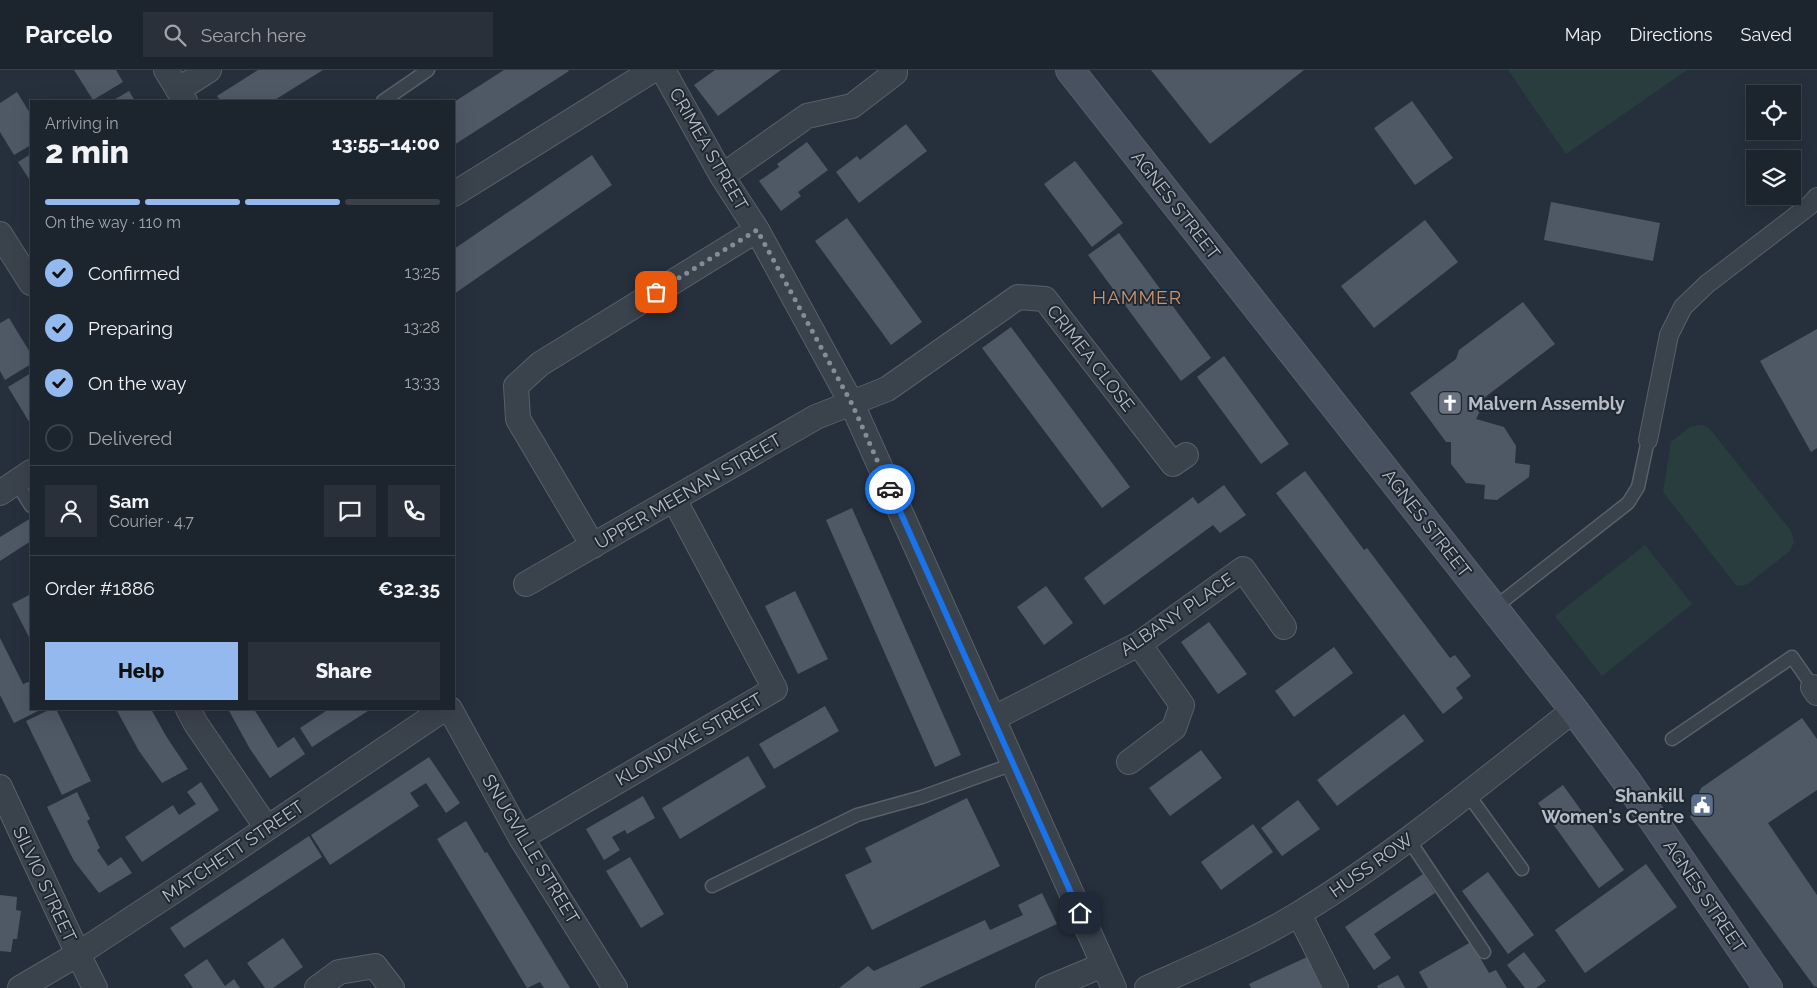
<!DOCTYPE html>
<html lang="en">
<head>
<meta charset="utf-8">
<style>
  :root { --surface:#1c242d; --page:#293039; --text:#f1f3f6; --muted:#a0a4aa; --line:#3a4149; --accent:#93b9ef }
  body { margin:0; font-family:Raleway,sans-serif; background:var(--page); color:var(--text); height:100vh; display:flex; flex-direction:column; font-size:19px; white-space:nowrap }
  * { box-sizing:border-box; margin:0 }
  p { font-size:16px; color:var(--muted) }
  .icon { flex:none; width:28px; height:28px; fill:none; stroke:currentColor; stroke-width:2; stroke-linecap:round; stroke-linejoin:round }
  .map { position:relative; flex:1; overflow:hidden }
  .details { position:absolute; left:30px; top:30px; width:425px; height:610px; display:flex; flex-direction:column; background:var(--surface); border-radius:0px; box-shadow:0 5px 20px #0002,0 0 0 1px var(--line) }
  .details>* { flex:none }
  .buttons { position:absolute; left:1746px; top:15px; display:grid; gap:10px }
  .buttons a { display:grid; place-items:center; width:55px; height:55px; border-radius:0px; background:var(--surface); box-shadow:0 5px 20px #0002,0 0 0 1px var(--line); font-size:25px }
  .pin { position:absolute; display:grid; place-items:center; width:42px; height:42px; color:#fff; margin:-21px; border-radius:10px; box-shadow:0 2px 8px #0006 }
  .courier { position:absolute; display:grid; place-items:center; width:50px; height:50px; margin:-25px; border:4px solid #1a73e8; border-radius:50%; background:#fff; color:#222; box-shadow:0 1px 6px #0007 }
  .overview em { font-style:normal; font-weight:800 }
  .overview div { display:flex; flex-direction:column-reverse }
  .overview { display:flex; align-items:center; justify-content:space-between; height:85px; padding:0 15px }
  h1 { font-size:32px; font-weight:800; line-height:38px }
  .bar { display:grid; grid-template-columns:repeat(4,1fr); gap:8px 5px; align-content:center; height:60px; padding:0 15px }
  .bar i { height:6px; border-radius:4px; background:var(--line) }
  .bar .active { background:var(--accent) }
  .bar p { grid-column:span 4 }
  .line { display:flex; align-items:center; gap:12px; padding:0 15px; border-top:1px solid var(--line) }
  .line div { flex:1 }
  .round { display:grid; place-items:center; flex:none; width:52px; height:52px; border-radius:0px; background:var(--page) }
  ol { padding:0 15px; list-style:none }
  li { display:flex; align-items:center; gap:15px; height:55px }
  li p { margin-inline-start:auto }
  li .icon { padding:5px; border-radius:50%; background:var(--accent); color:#111; stroke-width:4 }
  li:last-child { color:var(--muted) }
  li i { width:28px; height:28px; border:2px solid var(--line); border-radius:50% }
  .button { display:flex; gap:10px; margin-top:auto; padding:10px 15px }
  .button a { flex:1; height:58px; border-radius:0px; background:var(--accent); color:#111; font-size:20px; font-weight:800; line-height:58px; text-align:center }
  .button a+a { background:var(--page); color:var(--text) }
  header { display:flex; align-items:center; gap:30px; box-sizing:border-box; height:70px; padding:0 25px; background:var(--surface); border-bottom:1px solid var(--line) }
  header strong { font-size:24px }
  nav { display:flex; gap:28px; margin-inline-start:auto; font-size:18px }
  .search { width:350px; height:45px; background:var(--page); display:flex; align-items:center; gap:12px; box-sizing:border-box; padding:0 18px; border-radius:0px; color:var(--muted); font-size:19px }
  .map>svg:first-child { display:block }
  .green { fill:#293d3e }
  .building { fill:#4f5966 }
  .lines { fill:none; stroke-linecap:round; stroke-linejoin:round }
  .service-casing { stroke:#58606a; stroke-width:15 }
  .pedestrian-casing { stroke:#58606a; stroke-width:20 }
  .minor-casing { stroke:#58606a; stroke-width:26 }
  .secondary-casing { stroke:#58606a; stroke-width:30 }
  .service { stroke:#3a424c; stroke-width:12 }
  .pedestrian { stroke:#3a424c; stroke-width:18 }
  .minor { stroke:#3a424c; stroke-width:24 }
  .secondary { stroke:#48515f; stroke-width:28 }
  .done { stroke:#848c96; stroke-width:5; stroke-dasharray:0 9 }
  .route { stroke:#1a73e8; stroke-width:6 }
  .labels { text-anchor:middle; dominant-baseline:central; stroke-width:4; stroke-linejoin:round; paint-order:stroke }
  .street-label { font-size:18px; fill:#b6bdc7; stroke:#1f2731 }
  .poi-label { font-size:18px; font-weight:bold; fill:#b6bdc7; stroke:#1f2731; text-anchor:start }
  .neighbourhood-label { font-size:19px; letter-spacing:1px; fill:#cc936c; stroke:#1f2731 }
</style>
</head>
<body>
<header>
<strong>Parcelo</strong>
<div class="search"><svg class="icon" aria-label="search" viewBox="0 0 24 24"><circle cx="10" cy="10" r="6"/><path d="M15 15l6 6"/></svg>Search here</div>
<nav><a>Map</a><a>Directions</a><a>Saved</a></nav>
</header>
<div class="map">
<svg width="1817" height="918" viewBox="0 0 1817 918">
  <rect width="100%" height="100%" fill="#26303c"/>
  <path class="green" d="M1508 0H1687L1566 84Z
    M1702 355 1709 358 1791 461 1794 472 1790 481 1749 513 1742 516 1736 515 1663 422 1671 372 1690 357Z
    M1645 475 1692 534 1602 606 1555 546Z"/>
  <path class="building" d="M74 0H116L123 12 93 30Z
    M258 0H323L273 31H221L217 26Z
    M504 0H568L569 1 454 75V32Z
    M715 0H781L718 46 694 15Z
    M1151 0H1304L1210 74Z
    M129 21 135 31H112Z
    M17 22 31 45V75L14 85 0 62V33Z
    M1412 31 1453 88 1415 115 1374 58Z
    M906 54 927 81 859 133 836 102 857 86 860 90Z
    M807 72 828 100 798 122 801 126 781 141 759 111 779 97 777 94Z
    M31 84V112L18 92Z
    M592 85 612 115 454 224V179Z
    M1075 91 1123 153 1092 177 1044 114Z
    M1551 132 1660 153 1653 191 1544 170Z
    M847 148 922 252 891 275 815 171Z
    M1425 150 1458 192 1374 258 1341 216Z
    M1119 163 1211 288 1181 311 1088 185Z
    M1523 232 1555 274 1484 328 1481 339 1476 349 1504 357 1516 376 1515 393 1530 395 1529 407 1497 430 1484 429 1485 415 1466 413 1451 394V372H1446L1410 323 1456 289 1459 280Z
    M9 248 31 284V294L5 310 0 301V253Z
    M1011 257 1130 417 1102 438 982 278Z
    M1817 259V378L1811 382 1760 291Z
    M1224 286 1289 374 1261 394 1197 307Z
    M31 303V355L8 317Z
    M1305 401 1364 480 1367 478 1450 588 1455 585 1471 606 1456 618 1463 628 1443 644 1276 423Z
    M1224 415 1246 445 1220 463 1213 455 1104 535 1084 508 1193 427 1198 434Z
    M852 438 961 685 935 697 826 450Z
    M31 448V471L0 491V467Z
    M1046 516 1073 553 1044 575 1017 537Z
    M795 521 828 589 798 604 765 536Z
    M31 524V571L12 534Z
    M1209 552 1247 604 1218 624 1181 572Z
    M0 568 23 614 31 611V639H42L14 653 0 625Z
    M1334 577 1353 603 1294 647 1275 621Z
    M825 636 839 661 774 699 759 674Z
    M51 639H56L91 711 62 725 26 651Z
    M116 639H151L166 666 188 699 162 713 139 681Z
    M228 639H254L278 678 294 667 305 684 270 708 250 679Z
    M329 639H371L312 677 300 658Z
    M1404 644 1424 671 1337 736 1317 710Z
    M1802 648 1817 669V720L1768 753 1817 825V917L1814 916 1690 747 1701 718Z
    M1201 680 1222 708 1170 746 1149 718Z
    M748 686 766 717 680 769 662 738Z
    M429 687 460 733 446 743 426 713 410 723 419 736 330 795 311 765Z
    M201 712 219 740 142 792 125 767 173 735 179 745 196 734 187 722Z
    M1563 715 1624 800 1599 818 1538 733Z
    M77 722 90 749 87 751 100 778 97 780 108 796 121 787 132 803 99 823 74 791 47 737Z
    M643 726 655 748 627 764 625 760 612 767 620 780 604 790 586 759Z
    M967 728 1000 796 872 860 845 805 872 792 865 778Z
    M1298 730 1320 759 1282 786 1261 758Z
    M466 751 485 783 487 782 570 918H544L540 912 527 918 437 769Z
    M1253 754 1273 782 1221 820 1201 792Z
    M309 766 322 787 184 878 170 858Z
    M630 787 664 844 641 858 606 801Z
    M1646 794 1677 837 1585 903 1555 860Z
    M1488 802 1534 865 1508 884 1462 821Z
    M1423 804 1435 823 1374 864 1391 888 1374 900 1345 857Z
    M1042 823 1057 854 919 918H839L868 896 874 901 985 850 990 860 1023 845 1018 835Z
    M0 825 17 827 16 840 21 841 17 869H13L11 882 0 881Z
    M283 868 303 897 273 918H265L247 893Z
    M1471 872 1489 903 1496 900 1507 918H1428L1419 902Z
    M1524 882 1546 911 1536 918H1525L1507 895Z
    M1307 887 1322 918H1251L1249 914Z
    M207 889 225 916 234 909 240 918H193L184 905Z
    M1398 905 1405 918H1378L1377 916Z"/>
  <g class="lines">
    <defs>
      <path id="service" d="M383 31 428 0
        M16 412 31 436
        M1494 538 1628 433 1638 417 1648 370
        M1672 669 1792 587 1813 617
        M1467 723 1522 799
        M1409 770 1484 882
        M712 816 857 745 922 727 1013 694"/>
      <path id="pedestrian" d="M1648 370 1669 265 1683 237 1707 214 1809 136 1817 127"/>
      <path id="minor" d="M166 0 185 31
        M663 0 722 106 757 160 852 334 1114 918
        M178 20 209 0
        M722 106 807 46 852 36 895 3V0
        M454 124 653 0
        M0 164 31 213
        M0 423 31 402
        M593 476 518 349 516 316 540 294 757 160
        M526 514 816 347 887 319 1018 227 1045 229 1173 394 1186 385
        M1813 617 1817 623
        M188 639 196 654 267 758
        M450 639 521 768 615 918
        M994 648 1139 574 1243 499 1284 557
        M1129 692 1174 658 1182 635 1139 574
        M0 717 78 884 95 918
        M521 768 775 619 674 429
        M1299 844 1336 918
        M20 918 78 884 183 815 444 639
        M317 918 339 902 375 896 392 918
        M1048 918 1103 895
        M1147 918C1198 895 1251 873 1300 843 1397 784 1484 710 1574 640"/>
      <path id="secondary" d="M1070 0 1574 640 1628 713 1768 918"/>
    </defs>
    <use href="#service" class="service-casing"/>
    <use href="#pedestrian" class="pedestrian-casing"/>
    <use href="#minor" class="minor-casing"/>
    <use href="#secondary" class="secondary-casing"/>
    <use href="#service" class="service"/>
    <use href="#pedestrian" class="pedestrian"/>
    <use href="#minor" class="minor"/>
    <use href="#secondary" class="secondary"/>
  </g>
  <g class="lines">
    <path class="done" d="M656 222 757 160 852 334 890 419"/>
    <path class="route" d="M890 419 1080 843"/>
  </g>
  <defs>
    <symbol id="church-square" viewBox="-11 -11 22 22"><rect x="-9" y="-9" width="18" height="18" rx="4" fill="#6b7280" stroke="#1f2731"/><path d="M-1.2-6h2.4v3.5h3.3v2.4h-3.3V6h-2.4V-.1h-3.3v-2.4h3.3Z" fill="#fff"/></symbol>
    <symbol id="civic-square" viewBox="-11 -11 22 22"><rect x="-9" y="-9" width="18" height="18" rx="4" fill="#5c6f8a" stroke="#1f2731"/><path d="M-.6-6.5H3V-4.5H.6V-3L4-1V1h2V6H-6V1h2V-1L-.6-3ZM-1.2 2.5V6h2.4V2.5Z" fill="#fff"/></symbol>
  </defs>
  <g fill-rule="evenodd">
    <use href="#church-square" x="1436" y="319" width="28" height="28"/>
    <use href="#civic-square" x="1688" y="721" width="28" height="28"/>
  </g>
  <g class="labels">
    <g class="street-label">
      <text transform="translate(709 79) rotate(60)">CRIMEA STREET</text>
      <text transform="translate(1176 135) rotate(52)">AGNES STREET</text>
      <text transform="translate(1091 288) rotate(52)">CRIMEA CLOSE</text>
      <text transform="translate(688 421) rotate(-30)">UPPER MEENAN STREET</text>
      <text transform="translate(1427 453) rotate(52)">AGNES STREET</text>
      <text transform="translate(1177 544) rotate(-34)">ALBANY PLACE</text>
      <text transform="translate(689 669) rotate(-30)">KLONDYKE STREET</text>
      <text transform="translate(531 779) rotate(59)">SNUGVILLE STREET</text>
      <text transform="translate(233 781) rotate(-34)">MATCHETT STREET</text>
      <text transform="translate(1371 795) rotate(-35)">HUSS ROW</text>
      <text transform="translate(45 814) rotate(65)">SILVIO STREET</text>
      <text transform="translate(1705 826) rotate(56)">AGNES STREET</text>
    </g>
    <g class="poi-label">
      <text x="1468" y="333">Malvern Assembly</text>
      <text x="1684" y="725" text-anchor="end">Shankill<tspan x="1684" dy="21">Women's Centre</tspan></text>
    </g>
    <g class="neighbourhood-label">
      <text x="1137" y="227">HAMMER</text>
    </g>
  </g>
</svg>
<div class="buttons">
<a><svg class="icon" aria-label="locate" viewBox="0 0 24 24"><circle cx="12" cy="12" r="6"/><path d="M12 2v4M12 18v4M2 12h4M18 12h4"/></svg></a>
<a><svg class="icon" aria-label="layers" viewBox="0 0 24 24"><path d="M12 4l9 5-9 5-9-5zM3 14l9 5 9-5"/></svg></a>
</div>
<div class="pin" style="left:656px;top:222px;background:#ea580c"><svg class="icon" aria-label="bag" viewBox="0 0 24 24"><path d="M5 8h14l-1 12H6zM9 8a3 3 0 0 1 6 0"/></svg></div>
<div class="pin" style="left:1080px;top:843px;background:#1f2937"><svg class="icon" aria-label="home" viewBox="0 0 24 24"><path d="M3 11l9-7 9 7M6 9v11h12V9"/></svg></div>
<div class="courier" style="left:890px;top:419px"><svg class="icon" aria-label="car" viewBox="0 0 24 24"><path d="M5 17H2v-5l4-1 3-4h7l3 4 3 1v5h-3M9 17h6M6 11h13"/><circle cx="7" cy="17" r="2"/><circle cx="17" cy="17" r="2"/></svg></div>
<section class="details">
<div class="overview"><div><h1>2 min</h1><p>Arriving in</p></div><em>13:55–14:00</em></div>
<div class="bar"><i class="active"></i><i class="active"></i><i class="active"></i><i></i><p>On the way · 110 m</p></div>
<ol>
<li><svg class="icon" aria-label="check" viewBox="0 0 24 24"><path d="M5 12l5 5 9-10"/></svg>Confirmed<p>13:25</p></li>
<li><svg class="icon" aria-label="check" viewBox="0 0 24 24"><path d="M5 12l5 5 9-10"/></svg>Preparing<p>13:28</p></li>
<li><svg class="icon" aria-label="check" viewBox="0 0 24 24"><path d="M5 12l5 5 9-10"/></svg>On the way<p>13:33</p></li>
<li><i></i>Delivered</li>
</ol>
<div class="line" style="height:90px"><a class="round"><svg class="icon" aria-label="person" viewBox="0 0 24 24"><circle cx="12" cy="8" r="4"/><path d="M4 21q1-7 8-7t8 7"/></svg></a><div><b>Sam</b><p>Courier · 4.7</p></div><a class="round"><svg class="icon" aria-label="chat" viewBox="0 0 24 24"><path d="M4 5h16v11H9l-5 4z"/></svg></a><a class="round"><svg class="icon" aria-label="phone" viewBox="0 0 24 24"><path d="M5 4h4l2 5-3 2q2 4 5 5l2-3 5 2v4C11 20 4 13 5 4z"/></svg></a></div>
<div class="line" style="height:65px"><div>Order #1886</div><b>€32.35</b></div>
<div class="button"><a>Help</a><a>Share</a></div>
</section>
</div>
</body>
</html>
